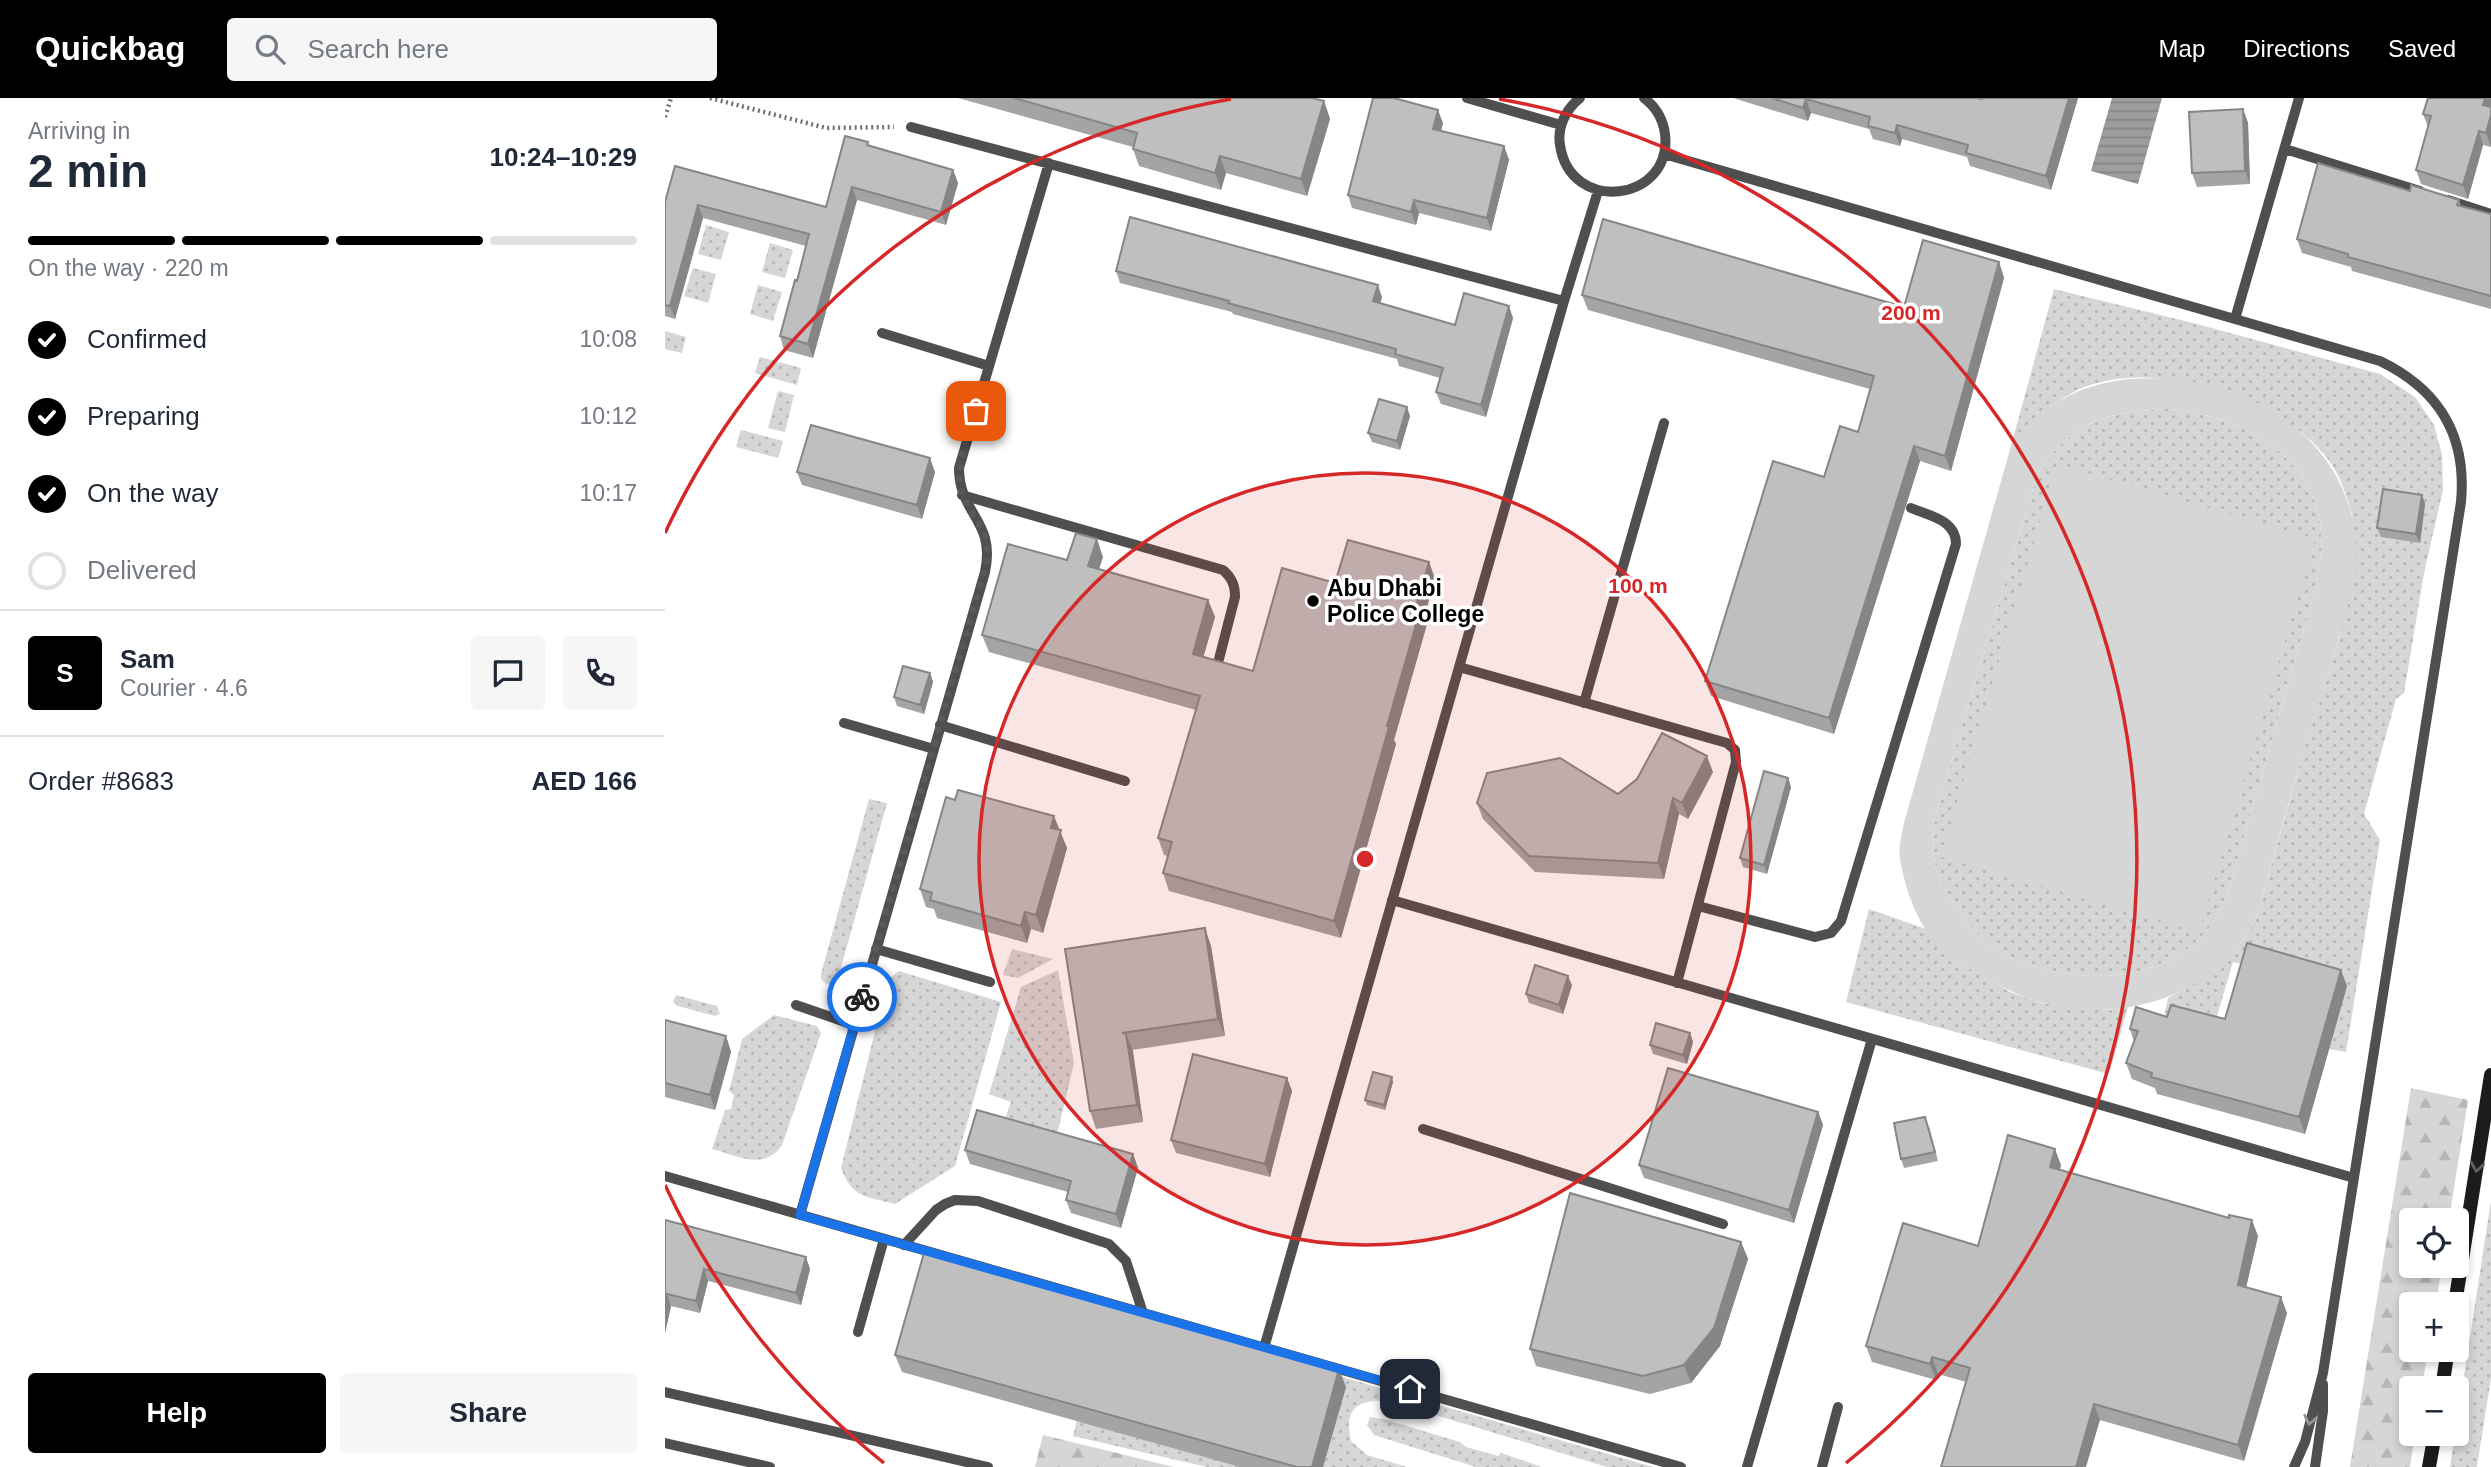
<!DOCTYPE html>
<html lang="en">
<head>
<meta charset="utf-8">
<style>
  :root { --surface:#fff; --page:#f6f6f7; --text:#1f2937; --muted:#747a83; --line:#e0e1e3; --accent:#000 }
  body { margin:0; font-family:Arial,sans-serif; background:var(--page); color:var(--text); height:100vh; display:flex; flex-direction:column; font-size:26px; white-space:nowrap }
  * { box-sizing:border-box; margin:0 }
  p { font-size:23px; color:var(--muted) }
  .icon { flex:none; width:38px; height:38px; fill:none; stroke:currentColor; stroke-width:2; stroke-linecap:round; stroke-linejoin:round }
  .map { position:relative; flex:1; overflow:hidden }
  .panel { display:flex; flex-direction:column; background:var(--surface); width:665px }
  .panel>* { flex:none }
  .buttons { position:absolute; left:1734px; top:1110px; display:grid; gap:14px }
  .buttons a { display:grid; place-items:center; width:70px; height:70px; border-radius:7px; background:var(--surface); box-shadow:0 4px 10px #0003; font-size:35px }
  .pin { position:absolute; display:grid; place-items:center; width:60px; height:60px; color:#fff; margin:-30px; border-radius:14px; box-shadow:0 4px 10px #0006 }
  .courier { position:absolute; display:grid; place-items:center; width:70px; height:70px; margin:-35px; border:5px solid #1a73e8; border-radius:50%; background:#fff; color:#222; box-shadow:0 2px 9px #0007 }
  .overview em { font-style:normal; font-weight:600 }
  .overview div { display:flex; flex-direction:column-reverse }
  .overview { display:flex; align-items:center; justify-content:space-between; height:119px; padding:0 28px }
  h1 { font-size:46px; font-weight:600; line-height:52px }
  .bar { display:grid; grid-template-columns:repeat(4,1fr); gap:10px 7px; align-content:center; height:84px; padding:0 28px }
  .bar i { height:9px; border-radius:5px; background:var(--line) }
  .bar .selected { background:var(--accent) }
  .bar p { grid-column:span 4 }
  .line { display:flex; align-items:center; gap:18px; padding:0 28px; border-top:2px solid var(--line) }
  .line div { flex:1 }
  .round { display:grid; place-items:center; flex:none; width:74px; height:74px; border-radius:7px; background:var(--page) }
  ol { padding:0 28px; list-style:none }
  li { display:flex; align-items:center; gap:21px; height:77px }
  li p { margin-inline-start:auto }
  li .icon { padding:7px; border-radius:50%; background:var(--accent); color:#fff; stroke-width:4 }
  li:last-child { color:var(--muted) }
  li i { width:38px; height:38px; border:4px solid var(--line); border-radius:50% }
  .button { display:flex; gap:14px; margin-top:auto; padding:14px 28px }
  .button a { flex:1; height:80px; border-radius:7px; background:var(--accent); color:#fff; font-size:28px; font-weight:600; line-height:80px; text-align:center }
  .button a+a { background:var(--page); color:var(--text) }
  header { display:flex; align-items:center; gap:42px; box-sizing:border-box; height:98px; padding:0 35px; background:var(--accent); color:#fff }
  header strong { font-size:33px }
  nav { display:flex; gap:38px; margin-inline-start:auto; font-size:24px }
  .search { width:490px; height:63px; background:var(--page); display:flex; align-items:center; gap:18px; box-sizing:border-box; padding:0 24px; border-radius:7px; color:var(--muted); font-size:26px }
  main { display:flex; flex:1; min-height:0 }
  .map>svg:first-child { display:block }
  .grass { fill:url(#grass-dots) }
  .forest { fill:url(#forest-firs) }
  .garden { fill:#d6d6d6; fill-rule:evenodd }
  .water { fill:url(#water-rules) }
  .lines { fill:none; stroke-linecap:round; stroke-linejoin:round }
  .path { stroke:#717171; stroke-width:4.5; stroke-dasharray:2 3.5; stroke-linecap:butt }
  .lane { stroke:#4f4f4f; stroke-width:10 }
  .secondary { stroke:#1c1c1c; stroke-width:14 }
  .wall { fill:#a4a4a4 }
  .shaded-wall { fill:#868686 }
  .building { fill:#bfbfbf; stroke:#868686; stroke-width:2 }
  .oneway { stroke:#606060 }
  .oneway2 { stroke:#959595 }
  .done { stroke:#595959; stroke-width:7; stroke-dasharray:0 12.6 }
  .route { stroke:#1a73e8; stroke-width:9 }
  .ring { fill:none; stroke:#d62828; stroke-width:3.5 }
  .poi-dot { fill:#000; stroke:#fff; stroke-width:2.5 }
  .labels { text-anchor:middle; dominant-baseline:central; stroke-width:7; stroke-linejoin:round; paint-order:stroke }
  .poi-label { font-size:23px; font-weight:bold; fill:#000; stroke:#fff; text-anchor:start }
  .centre { fill:#d62828; stroke:#fff; stroke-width:3.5 }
  .ring-label { font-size:21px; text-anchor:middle; font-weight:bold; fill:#d62828; stroke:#fff; stroke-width:7; stroke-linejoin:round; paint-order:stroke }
</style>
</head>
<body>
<header>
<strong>Quickbag</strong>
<div class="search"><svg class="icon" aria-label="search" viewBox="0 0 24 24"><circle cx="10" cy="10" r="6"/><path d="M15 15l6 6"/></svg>Search here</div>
<nav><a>Map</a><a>Directions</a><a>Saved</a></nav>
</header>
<main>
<section class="panel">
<div class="overview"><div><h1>2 min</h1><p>Arriving in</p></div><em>10:24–10:29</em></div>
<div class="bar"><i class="selected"></i><i class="selected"></i><i class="selected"></i><i></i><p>On the way · 220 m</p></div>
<ol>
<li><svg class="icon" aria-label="check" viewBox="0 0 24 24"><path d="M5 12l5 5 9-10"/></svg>Confirmed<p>10:08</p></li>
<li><svg class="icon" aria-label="check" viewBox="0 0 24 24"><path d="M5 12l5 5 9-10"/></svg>Preparing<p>10:12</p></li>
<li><svg class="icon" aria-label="check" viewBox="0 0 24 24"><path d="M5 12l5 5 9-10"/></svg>On the way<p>10:17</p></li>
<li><i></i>Delivered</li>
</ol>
<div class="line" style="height:126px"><b class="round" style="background:var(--accent);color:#fff">S</b><div><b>Sam</b><p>Courier · 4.6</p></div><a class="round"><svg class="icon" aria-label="chat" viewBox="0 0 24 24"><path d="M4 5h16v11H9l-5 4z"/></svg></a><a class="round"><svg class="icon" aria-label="phone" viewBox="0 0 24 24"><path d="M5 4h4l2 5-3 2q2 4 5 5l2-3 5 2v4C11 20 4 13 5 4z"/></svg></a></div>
<div class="line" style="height:91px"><div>Order #8683</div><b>AED 166</b></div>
<div class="button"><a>Help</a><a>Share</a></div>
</section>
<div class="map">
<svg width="1826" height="1369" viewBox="0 0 1826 1369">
  <defs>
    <pattern id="grass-dots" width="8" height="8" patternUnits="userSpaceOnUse" patternTransform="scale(1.75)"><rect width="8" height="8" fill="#d6d6d6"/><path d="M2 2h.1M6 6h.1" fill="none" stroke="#b6b6b6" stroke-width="1.8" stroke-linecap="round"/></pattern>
    <pattern id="forest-firs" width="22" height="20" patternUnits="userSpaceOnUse" patternTransform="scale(1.75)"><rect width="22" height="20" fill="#d6d6d6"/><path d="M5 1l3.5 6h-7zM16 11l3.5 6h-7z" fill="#b6b6b6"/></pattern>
    <pattern id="water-rules" width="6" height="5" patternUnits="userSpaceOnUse" patternTransform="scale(1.75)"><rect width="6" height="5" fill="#9d9d9d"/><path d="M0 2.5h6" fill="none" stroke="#858585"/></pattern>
  </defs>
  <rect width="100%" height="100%" fill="#fff"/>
  <path class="grass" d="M41 127 64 134 56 162 33 156Z
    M105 145 128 152 120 180 97 174Z
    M28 170 51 176 43 205 19 198Z
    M93 187 117 194 108 223 85 216Z
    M1389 191 1532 226 1715 276 1750 299 1769 327 1777 357 1778 392 1759 475 1739 595 1731 601 1699 716 1715 742 1681 954 1652 949 1668 890 1568 864 1548 932 1499 919 1503 900C1542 880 1574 858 1592 817L1640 649 1675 538 1687 417C1682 400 1677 382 1667 367 1622 298 1479 254 1405 296 1385 307 1356 336 1344 355Z
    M0 233 21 239 17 255 0 251Z
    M95 259 136 270 132 287 90 275Z
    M113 293 129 297 120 334 103 330Z
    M1502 311C1566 316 1640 350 1654 419 1659 442 1655 466 1651 489L1563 795C1536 869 1462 887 1391 874 1372 870 1351 864 1335 854 1316 842 1299 824 1288 804 1282 794 1274 782 1271 771 1267 753 1268 735 1270 718L1373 374C1411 322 1441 314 1502 311Z
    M76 332 118 343 113 360 71 349Z
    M204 701 222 705 173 880 170 885 161 886 156 881V876Z
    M1204 811 1261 831 1274 848 1295 865 1345 894 1377 905 1443 912 1463 909 1444 976 1181 904Z
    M347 851 388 861 353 880 338 877Z
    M393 872 409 965 391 1041 338 1026 346 1004 324 996 356 889Z
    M234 873 336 904 290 1068 230 1106C201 1098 188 1101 176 1070L221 889 226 879Z
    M11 897 52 908 55 916 50 918 13 908 8 904Z
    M109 917 152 928 156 935 117 1047C100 1073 72 1058 47 1051L60 1012 66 1011 69 997 64 993 77 941Z
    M1826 1103V1280L1812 1369H1785L1790 1335H1792V1323Z
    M439 1210 988 1369H942L724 1303C694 1301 678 1309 686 1343L702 1357 742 1369H542L408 1338Z
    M705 1319 718 1321 795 1344 801 1349 833 1358 836 1355 877 1369H811L709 1337 702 1327Z"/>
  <path class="forest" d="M1746 990 1803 1002 1784 1122H1746V1167H1777L1771 1206H1746V1251H1763L1757 1290H1746V1335H1750L1745 1369H1685Z
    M378 1337 509 1369H370Z"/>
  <path class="garden" d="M1465 281C1481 281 1497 279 1513 281 1616 296 1699 363 1691 475 1690 487 1685 499 1682 511 1673 547 1661 582 1650 618 1629 683 1611 750 1592 817 1557 897 1456 928 1375 904 1354 898 1336 889 1317 878 1302 869 1285 860 1273 848 1252 825 1240 791 1235 761 1233 750 1237 736 1239 725L1344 355C1374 308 1410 287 1465 281ZM1502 311C1566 316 1640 350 1654 419 1659 442 1655 466 1651 489L1563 795C1536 869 1462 887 1391 874 1372 870 1351 864 1335 854 1316 842 1299 824 1288 804 1282 794 1274 782 1271 771 1267 753 1268 735 1270 718L1373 374C1411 322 1440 314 1502 311Z
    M1392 366 1650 441 1534 834 1276 759Z"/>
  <path class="water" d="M1447 0H1497L1473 86 1426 73Z"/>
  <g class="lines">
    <path class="path" d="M45 0 161 30 229 29
      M0 19 6 0"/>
    <path class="lane" d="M802 0 896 27
      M915 0C901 11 892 29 895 47 905 117 1008 104 1000 36 998 21 991 9 979 0
      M246 29 899 203
      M1620 51 1755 93
      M999 56 1715 263C1775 292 1802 338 1796 404L1658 1275 1640 1344 1629 1369
      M1783 102 1826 116
      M1570 221 1634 0
      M217 235 324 268
      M297 397 558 472C567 480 570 487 570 499L554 561
      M794 569 1062 645 1070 652 1071 664 1012 885
      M919 605 999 325
      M179 625 269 651
      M275 627 460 683
      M727 802 1689 1080
      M1033 808 1150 839 1166 835 1176 823 1291 446C1291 422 1265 418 1246 410
      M211 851 325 884
      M131 907 189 927
      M758 1031 1058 1126
      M0 1078 1016 1369
      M135 1117 320 474C331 422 294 417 294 370L384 65
      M239 1147 271 1112 280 1106 290 1102 313 1103 444 1146 461 1163 478 1215
      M193 1234 219 1141
      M599 1250 899 203 933 93
      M0 1294 323 1369
      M0 1345 105 1369
      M1082 1369 1207 941
      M1157 1369 1173 1309
      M1650 1369 1658 1313V1286"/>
    <path class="secondary" d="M1790 1206 1826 977
      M1777 1290 1783 1251
      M1764 1369 1770 1335"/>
  </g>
  <path class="wall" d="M293 0H647L659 3 665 21 642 98 561 75 556 92 474 68 468 51V49Z
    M1068 0H1312L1317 1V0H1413L1386 92 1305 68 1302 59 1237 41 1235 48 1208 41 1204 31 1146 15 1143 23Z
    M1826 0V49L1818 47 1803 101 1756 86 1751 72 1763 29 1758 16Z
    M1578 11 1583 25 1585 86 1532 89 1527 75Z
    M778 25 776 33 839 48 844 62 826 133 754 115 751 127 687 110 683 97Z
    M203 44 204 47 288 72 293 85 281 127 192 102 148 260 119 252 115 238 132 183 141 148 38 120 10 221 0 218V104L161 109Z
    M1745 93 1794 102 1796 108 1826 116V211L1687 173 1686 169 1637 155 1632 141Z
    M1334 164 1339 180 1286 373 1255 363 1169 636 1046 598 1040 583 1159 379 1193 334 1205 291 923 212 917 197 1239 209Z
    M451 173 717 199 715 205 790 227 848 220 821 319 776 306 771 294 775 280 734 268 732 261 568 216 567 214 455 185Z
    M745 318 735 352 707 344 703 335Z
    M132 374H270L257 421 137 387Z
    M1757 397 1760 406 1755 445 1716 439 1712 430Z
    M438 459 434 471 543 502 550 519 538 559 588 573 670 485 764 464 770 481 759 519 762 526 729 642 731 646 676 840 504 793 498 775 503 758 499 757 493 740 531 612 324 554 317 537 402 462Z
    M265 575 268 584 259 616 232 608 229 599Z
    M1048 674 1023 721 1014 716 999 781 870 774 818 721 812 705 953 696Z
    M1123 680 1126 689 1102 776 1078 769 1075 760Z
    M394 732 402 750 378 835 366 831 362 845 272 820 269 811 261 809 255 791Z
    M546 848 560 938 467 952 478 1024 431 1031 425 1013 400 851Z
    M907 887 898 916 864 905 861 896Z
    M1682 888 1640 1036 1492 996 1490 990 1467 981 1461 965 1469 944 1465 931 1502 919 1560 921Z
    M0 922 61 938 66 954 50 1012 0 999Z
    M1025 935 1028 944 1022 966 988 956 985 947Z
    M622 980 627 993 605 1079 511 1055 506 1042Z
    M728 984 720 1012 702 1007 700 1002Z
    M1153 1014 1158 1027 1129 1125 979 1080 974 1067Z
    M1264 1028 1273 1063 1239 1070 1236 1061Z
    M300 1052 468 1056 473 1070 456 1130 406 1115 401 1102 403 1094 305 1066Z
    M1396 1067 1395 1072 1593 1138 1581 1189 1622 1215 1579 1363 1273 1276 1271 1282 1207 1264 1201 1248 1313 1148Z
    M0 1122 145 1171 136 1207 43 1183 35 1215 6 1208 0 1235Z
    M1076 1144 1083 1161 1055 1248 1026 1285 985 1296 871 1268 865 1251Z
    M230 1257 681 1289 658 1369H575L237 1274Z"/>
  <path class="shaded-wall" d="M1404 0H1413L1386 92 1381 78Z
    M1820 0H1826V10L1818 7Z
    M1141 1 1146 15 1143 23 1138 10Z
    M659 3 665 21 642 98 636 81Z
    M1578 11 1583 25 1585 86 1580 73Z
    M773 12 778 25 773 44 768 31Z
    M1826 17V49L1821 35Z
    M1232 27 1237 41 1235 48 1230 35Z
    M1814 33 1818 47 1803 101 1798 87Z
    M839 48 844 62 826 133 822 120Z
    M555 58 561 75 556 92 550 75Z
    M288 72 293 85 281 127 276 114Z
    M187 89 192 102 148 260 143 246Z
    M749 102 754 115 751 127 746 114Z
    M33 107 38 120 10 221 5 208Z
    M1334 164 1339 180 1286 373 1280 358Z
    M713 187 717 199 713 215 708 203Z
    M844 208 848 220 821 319 816 307Z
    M742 309 745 318 735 352 732 343Z
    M1249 348 1255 363 1169 636 1164 620Z
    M265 360 270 374 257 421 252 407Z
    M1757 397 1760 406 1755 445 1751 436Z
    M432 441 438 459 429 485 423 468Z
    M764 464 770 481 759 519 762 526 729 642 731 646 676 840 669 823 722 628 751 508Z
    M543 502 550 519 534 574 528 556Z
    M265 575 268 584 259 616 255 607Z
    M1042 658 1048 674 1023 721 1017 705Z
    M1123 680 1126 689 1102 776 1099 767Z
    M1008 700 1014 716 999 781 993 765Z
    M389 718 402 750 378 835 371 817 386 730Z
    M360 814 366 831 362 845 356 828Z
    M540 830 546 848 560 938 553 921Z
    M1676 872 1682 888 1640 1036 1634 1019Z
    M903 878 907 887 898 916 894 907Z
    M1025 935 1028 944 1022 966 1018 957Z
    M461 936 468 953 478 1024 472 1007Z
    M61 938 66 954 50 1012 45 997Z
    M727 979 728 984 720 1012 719 1007Z
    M622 980 627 993 605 1079 600 1066Z
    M1153 1014 1158 1027 1129 1125 1124 1112Z
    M1390 1051 1396 1067 1391 1085 1385 1069Z
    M468 1056 473 1070 456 1130 451 1116Z
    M1587 1122 1593 1138 1578 1203 1573 1187Z
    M1076 1144 1083 1161 1055 1248 1026 1285 1019 1267Z
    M141 1159 145 1171 136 1207 131 1195Z
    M39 1171 43 1183 35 1215 31 1203Z
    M2 1196 6 1208 0 1235V1203Z
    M1616 1199 1622 1215 1579 1363 1573 1347Z
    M1267 1259 1273 1276 1271 1282 1265 1266Z
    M674 1271 681 1289 658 1369H647Z
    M1429 1306 1435 1322 1421 1369H1411Z"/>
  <path class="building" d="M349 0H647L659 3 636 81 555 58 550 75 468 51 472 35Z
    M708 0H729L773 12 768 31 839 48 822 120 749 102 746 114 683 97Z
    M1107 0H1312L1317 1V0H1404L1381 78 1301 55 1303 47 1232 27 1230 35 1203 28 1205 19 1141 1 1138 10Z
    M1763 0H1820L1818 7 1826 9V17L1821 35 1814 33 1798 87 1751 72 1766 18 1758 16Z
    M1578 11 1580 73 1527 75 1524 14Z
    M180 38 203 44 202 47 288 72 276 114 187 89 143 246 115 238 130 182 132 183 144 136 33 107 5 208 0 207V104L10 68 161 109Z
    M1653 65 1745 93 1746 87 1794 102 1792 107 1826 116V198L1683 159V156L1632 141Z
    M465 119 713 187 708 203 790 227 799 195 844 208 816 307 771 294 778 270 730 256 731 251 563 205 564 203 451 173Z
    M938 121 1239 209 1258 142 1334 164 1280 358 1249 348 1164 620 1040 583 1108 363 1159 379 1175 328 1193 334 1209 278 917 197Z
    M714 301 742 309 732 343 703 335Z
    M146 327 265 360 252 407 132 374Z
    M1718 391 1757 397 1751 436 1712 430Z
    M411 435 432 441 423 468 543 502 528 556 588 573 617 470 670 485 683 442 764 464 751 508 756 509 722 628 724 629 669 823 498 775 507 744 493 740 535 598 317 537 343 446 402 462Z
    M238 568 265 575 255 607 229 599Z
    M997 635 1042 658 1017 705 1008 700 993 765 864 758 812 705 822 675 895 660 953 696 972 681Z
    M1099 673 1123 680 1099 767 1075 760Z
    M293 692 389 718 386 730 396 732 371 817 360 814 356 828 265 802 267 795 255 791 281 699 290 702Z
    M540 830 553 921 457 935 461 936 472 1007 425 1013 400 851Z
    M1582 845 1676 872 1634 1019 1486 979 1487 975 1461 965 1473 933 1465 931 1471 909 1502 919 1506 907 1560 921Z
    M870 867 903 878 894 907 861 896Z
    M0 922 61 938 45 997 0 985Z
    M991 925 1025 935 1018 957 985 947Z
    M528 956 622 980 600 1066 506 1042Z
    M1003 970 1153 1014 1124 1112 974 1067Z
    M708 974 727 979 719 1007 700 1002Z
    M312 1012 468 1056 451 1116 401 1102 406 1083 300 1052Z
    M1260 1019 1270 1054 1236 1061 1229 1025Z
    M1343 1037 1390 1051 1385 1069 1564 1120V1117L1587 1122 1573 1187 1616 1199 1573 1347 1429 1306 1411 1369H1276L1305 1270 1267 1259 1265 1266 1201 1248 1238 1125 1313 1148Z
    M905 1095 1076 1144 1049 1230 1019 1267 978 1278 865 1251Z
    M0 1122 141 1159 131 1195 39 1171 31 1203 2 1196 0 1203Z
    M259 1155 674 1271 647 1369H632L230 1257Z"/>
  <defs><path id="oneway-chevron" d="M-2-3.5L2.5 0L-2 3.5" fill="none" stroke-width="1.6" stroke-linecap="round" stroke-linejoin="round" transform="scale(1.75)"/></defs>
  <use class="oneway" href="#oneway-chevron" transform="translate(1812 1069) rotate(99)"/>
  <use class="oneway2" href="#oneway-chevron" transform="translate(1645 1322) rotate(102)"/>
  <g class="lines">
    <path class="done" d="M197 899 322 463C324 427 309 426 298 398 287 371 303 339 311 313"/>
    <path class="route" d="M197 899 135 1117 745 1291"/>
  </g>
  <circle cx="700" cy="761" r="386" fill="#d62828" fill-opacity=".12"/>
  <g class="ring">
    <circle cx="700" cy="761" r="386"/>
    <path d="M219 1365A772 772 0 0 1 0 1087M0 435A772 772 0 0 1 566 1M834 1A772 772 0 0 1 1181 1365"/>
  </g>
  <circle class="poi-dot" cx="648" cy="503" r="7"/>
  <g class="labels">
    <g class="poi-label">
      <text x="662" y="490">Abu Dhabi<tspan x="662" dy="26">Police College</tspan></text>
    </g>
  </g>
  <circle cx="700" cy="761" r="10" class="centre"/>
  <g class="ring-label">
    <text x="1246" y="222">200 m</text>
    <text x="973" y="495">100 m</text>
  </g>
</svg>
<div class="buttons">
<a><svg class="icon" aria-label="locate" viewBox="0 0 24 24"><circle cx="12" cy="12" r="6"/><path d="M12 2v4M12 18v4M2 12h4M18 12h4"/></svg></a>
<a>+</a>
<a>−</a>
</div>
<div class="pin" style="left:311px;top:313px;background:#ea580c"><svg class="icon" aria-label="bag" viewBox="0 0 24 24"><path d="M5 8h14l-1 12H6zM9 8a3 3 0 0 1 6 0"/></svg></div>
<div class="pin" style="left:745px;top:1291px;background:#1f2937"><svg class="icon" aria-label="home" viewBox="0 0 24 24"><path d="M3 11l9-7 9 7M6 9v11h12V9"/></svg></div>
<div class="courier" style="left:197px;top:899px"><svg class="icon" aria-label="bike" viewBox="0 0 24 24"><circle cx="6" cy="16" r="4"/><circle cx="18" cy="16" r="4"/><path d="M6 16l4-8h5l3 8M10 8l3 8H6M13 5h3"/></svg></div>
</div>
</main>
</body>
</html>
